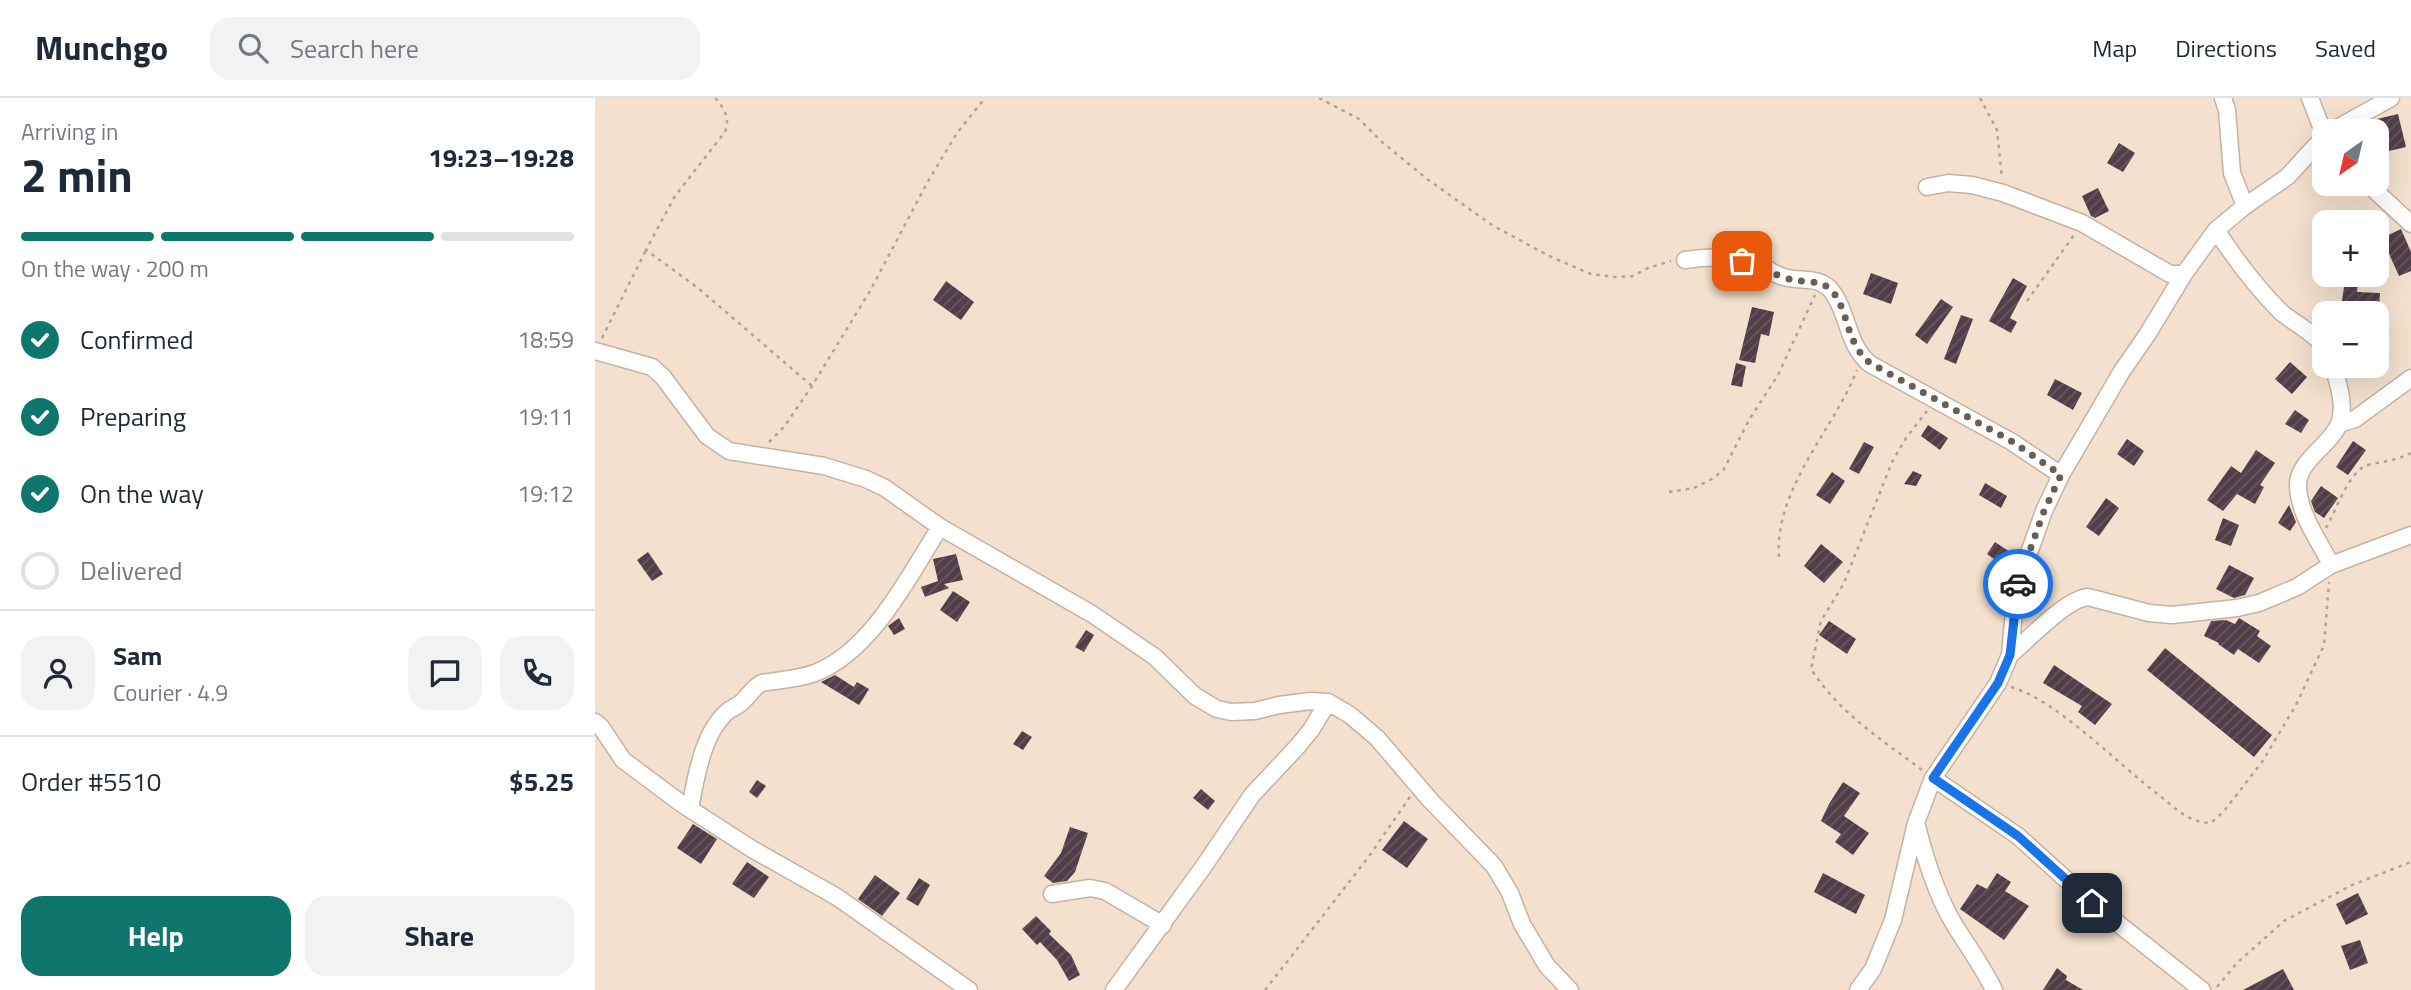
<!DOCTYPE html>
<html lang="en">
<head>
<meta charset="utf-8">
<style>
  :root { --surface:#fff; --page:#f2f2f3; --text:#1f2937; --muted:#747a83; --line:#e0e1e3; --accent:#0f766e }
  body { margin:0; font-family:"Titillium Web",sans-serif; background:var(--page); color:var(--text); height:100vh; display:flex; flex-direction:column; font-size:26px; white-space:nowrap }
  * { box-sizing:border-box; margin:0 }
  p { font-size:23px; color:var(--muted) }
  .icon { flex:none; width:38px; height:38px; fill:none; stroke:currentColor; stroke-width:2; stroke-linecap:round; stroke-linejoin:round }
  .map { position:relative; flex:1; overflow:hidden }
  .panel { display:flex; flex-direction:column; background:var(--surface); width:595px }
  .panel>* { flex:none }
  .needle { width:46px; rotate:214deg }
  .buttons { position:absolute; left:1717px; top:21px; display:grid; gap:14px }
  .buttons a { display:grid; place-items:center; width:77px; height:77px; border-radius:14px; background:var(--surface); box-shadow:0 7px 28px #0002; font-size:35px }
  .pin { position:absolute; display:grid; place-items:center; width:60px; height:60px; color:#fff; margin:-30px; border-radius:14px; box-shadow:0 4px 10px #0006 }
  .courier { position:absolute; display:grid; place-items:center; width:70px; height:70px; margin:-35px; border:5px solid #1a73e8; border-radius:50%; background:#fff; color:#222; box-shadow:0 2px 9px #0007 }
  .summary em { font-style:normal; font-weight:700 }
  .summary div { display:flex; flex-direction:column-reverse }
  .summary { display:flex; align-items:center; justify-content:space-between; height:119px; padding:0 21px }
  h1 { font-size:46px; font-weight:700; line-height:52px }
  .bar { display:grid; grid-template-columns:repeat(4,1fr); gap:10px 7px; align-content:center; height:84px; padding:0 21px }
  .bar i { height:9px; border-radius:5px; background:var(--line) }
  .bar .selected { background:var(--accent) }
  .bar p { grid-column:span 4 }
  .line { display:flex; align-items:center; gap:18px; padding:0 21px; border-top:2px solid var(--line) }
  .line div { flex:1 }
  .round { display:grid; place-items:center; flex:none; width:74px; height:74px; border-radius:21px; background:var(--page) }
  ol { padding:0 21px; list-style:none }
  li { display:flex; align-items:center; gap:21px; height:77px }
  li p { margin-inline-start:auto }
  li .icon { padding:7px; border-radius:50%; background:var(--accent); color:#fff; stroke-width:4 }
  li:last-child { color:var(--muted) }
  li i { width:38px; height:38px; border:4px solid var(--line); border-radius:50% }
  .primary-button { display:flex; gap:14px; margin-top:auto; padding:14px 21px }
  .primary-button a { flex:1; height:80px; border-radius:21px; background:var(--accent); color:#fff; font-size:28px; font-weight:700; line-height:80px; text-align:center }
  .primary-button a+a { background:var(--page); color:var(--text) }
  header { display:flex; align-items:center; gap:42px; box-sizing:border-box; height:98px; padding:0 35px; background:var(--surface); border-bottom:2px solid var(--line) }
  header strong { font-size:33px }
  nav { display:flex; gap:38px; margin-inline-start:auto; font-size:24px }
  .search { width:490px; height:63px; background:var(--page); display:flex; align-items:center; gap:18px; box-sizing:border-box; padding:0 24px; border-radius:21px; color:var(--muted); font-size:26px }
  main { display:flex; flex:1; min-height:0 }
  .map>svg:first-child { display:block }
  .building { fill:url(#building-hatch) }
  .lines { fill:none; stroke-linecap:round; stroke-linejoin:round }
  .minor-casing { stroke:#c5b2a1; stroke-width:19 }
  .path { stroke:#b3a395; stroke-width:2.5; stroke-dasharray:3.5 5; stroke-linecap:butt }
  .minor { stroke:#fff; stroke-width:16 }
  .done { stroke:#6a5f55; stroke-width:7; stroke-dasharray:0 12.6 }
  .route { stroke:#1a73e8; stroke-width:9 }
</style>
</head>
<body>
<header>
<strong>Munchgo</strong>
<div class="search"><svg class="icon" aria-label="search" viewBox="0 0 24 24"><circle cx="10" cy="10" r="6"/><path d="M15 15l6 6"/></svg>Search here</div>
<nav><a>Map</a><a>Directions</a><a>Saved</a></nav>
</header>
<main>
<section class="panel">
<div class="summary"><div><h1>2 min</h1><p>Arriving in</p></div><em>19:23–19:28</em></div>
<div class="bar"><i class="selected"></i><i class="selected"></i><i class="selected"></i><i></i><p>On the way · 200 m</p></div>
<ol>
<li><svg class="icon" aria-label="check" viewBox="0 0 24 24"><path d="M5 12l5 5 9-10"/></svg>Confirmed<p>18:59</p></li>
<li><svg class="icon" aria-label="check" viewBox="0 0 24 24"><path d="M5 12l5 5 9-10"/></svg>Preparing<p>19:11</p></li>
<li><svg class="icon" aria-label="check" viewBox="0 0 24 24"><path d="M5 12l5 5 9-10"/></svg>On the way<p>19:12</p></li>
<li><i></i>Delivered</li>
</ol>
<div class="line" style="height:126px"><a class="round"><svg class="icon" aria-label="person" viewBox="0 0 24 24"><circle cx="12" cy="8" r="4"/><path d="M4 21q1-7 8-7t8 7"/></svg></a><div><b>Sam</b><p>Courier · 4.9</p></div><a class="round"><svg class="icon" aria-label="chat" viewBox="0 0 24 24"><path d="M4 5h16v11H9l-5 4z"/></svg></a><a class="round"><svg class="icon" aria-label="phone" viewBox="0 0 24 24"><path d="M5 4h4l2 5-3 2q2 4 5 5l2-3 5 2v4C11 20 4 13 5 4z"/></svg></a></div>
<div class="line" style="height:91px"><div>Order #5510</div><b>$5.25</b></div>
<div class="primary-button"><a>Help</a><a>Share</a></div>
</section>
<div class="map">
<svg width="1816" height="892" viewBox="0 0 1816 892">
  <defs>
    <pattern id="building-hatch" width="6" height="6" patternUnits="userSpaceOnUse" patternTransform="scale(1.75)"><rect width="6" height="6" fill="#523e49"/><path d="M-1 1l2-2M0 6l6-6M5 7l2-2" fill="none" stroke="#67575f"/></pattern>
  </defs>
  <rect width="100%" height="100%" fill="#f3e0ce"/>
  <path class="building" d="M1803 16 1811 49 1790 54 1782 21Z
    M1524 45 1540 55 1528 74 1512 65Z
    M1503 90 1514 113 1500 120 1496 118 1487 98Z
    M1806 131 1816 154V173L1804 178 1787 140Z
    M1276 175 1303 185 1296 206 1268 196Z
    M1418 180 1432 188 1415 220 1422 224 1416 235 1394 223Z
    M1750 182 1763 184 1762 194 1785 195 1784 210 1760 208V212L1746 210Z
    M351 183 379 204 366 222 338 202Z
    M1346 201 1358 209 1332 246 1320 237Z
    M1157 209 1179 214 1174 238 1166 236 1160 265 1144 262Z
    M1366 217 1378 221 1361 266 1349 261Z
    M1695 264 1712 279 1697 296 1680 281Z
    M1141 265 1151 268 1147 289 1136 287Z
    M1460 281 1487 295 1478 312 1452 297Z
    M1700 312 1714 322 1706 335 1690 326Z
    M1333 327 1353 340 1345 352 1326 338Z
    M1532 341 1549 353 1539 368 1522 356Z
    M1758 343 1771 352 1753 377 1741 369Z
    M1269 344 1279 349 1264 376 1254 371Z
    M1661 352 1680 365 1665 387 1669 389 1660 406 1642 396 1628 413 1612 402 1636 368 1646 375Z
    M1318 373 1327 377 1321 388 1309 386Z
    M1237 374 1250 383 1235 406 1221 397Z
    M1390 385 1412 398 1406 410 1384 397Z
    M1726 388 1743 400 1729 420 1720 414 1716 403Z
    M1511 400 1524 410 1504 438 1491 429Z
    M1694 407 1701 424 1695 433 1683 425Z
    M1628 420 1644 427 1636 448 1620 442Z
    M1400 444 1421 458 1413 471 1392 456Z
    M1226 446 1248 464 1229 485 1209 468Z
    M53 454 68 476 57 483 42 462Z
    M361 456 368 482 349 486 354 490 330 499 326 489 343 483 338 461Z
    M1634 467 1659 480 1650 497 1639 500 1621 491Z
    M358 493 375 504 362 524 345 512Z
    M304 520 310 531 299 537 293 528Z
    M1644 520 1665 533 1662 538 1676 548 1664 565 1643 551 1639 557 1623 546 1624 545 1609 538 1616 523 1631 522 1640 526Z
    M1234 523 1261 541 1252 556 1224 537Z
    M491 532 499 537 489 554 480 549Z
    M1570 550 1677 637 1659 659 1552 572Z
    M1459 567 1517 606 1500 627 1483 614 1487 608 1448 585Z
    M240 577 259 589 262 584 274 591 264 607 226 584Z
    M427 633 437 639 428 652 418 646Z
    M162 682 171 688 162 700 154 694Z
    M1248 684 1265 695 1249 718 1274 735 1258 757 1240 744 1246 736 1226 723 1234 706Z
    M606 691 620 703 613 712 598 700Z
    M809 723 833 741 812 770 787 752Z
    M98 726 122 741 106 766 82 750Z
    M475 729 493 735 480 774 472 783 458 785 449 778 466 755Z
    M152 764 174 779 159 800 137 786Z
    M1228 775 1270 797 1261 816 1219 794Z
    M1402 775 1416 784 1410 793 1434 808 1409 842 1365 811 1382 786 1392 791Z
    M280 777 305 795 287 818 263 801Z
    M324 780 335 787 323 808 311 801Z
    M1763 795 1773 816 1751 827 1741 806Z
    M441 818 456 833 454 836 476 857 485 877 474 883 462 862 445 844 442 847 427 831Z
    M1765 842 1773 865 1755 872 1746 848Z
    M1462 870 1472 878 1471 882 1488 892H1448Z
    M1688 871 1699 892H1648Z"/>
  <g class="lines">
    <defs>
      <path id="minor" d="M1628 0 1632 12 1637 75 1650 108
        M1715 0 1729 36
        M1737 33 1796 0
        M1773 86 1816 126
        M1332 89 1353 85 1377 87 1408 95 1487 125 1575 176H1589L1621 132 1650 108 1692 79 1729 39
        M1621 132C1640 161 1661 189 1686 214 1700 226 1718 234 1729 248
        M1090 162C1115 158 1141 158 1165 167 1173 171 1180 177 1189 179 1204 184 1223 178 1235 191 1254 214 1251 246 1275 266L1417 344 1466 377
        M0 253 57 269 68 279 112 338 134 353 229 368 271 381 290 390 345 429 497 516 560 559 600 598 622 611 636 614 660 613 684 607 716 603 733 604 755 617 782 640 836 703 899 768 915 795 927 826 952 868 975 892
        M1744 326 1760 321 1816 280
        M1736 467C1724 442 1704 417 1703 388 1702 363 1735 348 1744 326 1751 308 1743 285 1738 268
        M1415 557C1434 541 1471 501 1493 499L1554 515 1577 517 1642 510 1664 505 1702 489 1736 467 1816 437
        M0 624 6 629 28 662 87 706 157 751 242 799 374 892
        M1338 680 1423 738 1497 805 1607 892
        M95 711C101 680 107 635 133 613 137 610 143 608 147 604 154 598 158 589 167 585 184 582 204 581 220 575 277 553 314 478 345 429
        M1322 728C1330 760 1340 792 1356 821 1370 845 1387 867 1399 892
        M457 796 495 790 510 793 568 827
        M519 892 609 768 657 697 702 649 716 632 733 604
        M1263 892 1278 871 1298 822 1321 725 1338 680 1403 585 1415 557 1421 491 1449 413 1466 377 1527 273 1552 237 1589 176"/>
    </defs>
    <use href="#minor" class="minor-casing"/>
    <path class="path" d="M120 0C130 11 135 20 130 34L80 98 51 152 103 190 217 288
      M724 0 764 21 787 44 832 81 897 127 954 158 996 176 1021 179 1038 178 1053 170 1076 163
      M1385 0 1402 32 1407 80
      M1432 203 1479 137
      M7 240 51 152
      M174 344 189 329 217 288 275 193 332 85 362 35 390 0
      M1074 394 1099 390 1119 380 1129 371 1154 322 1183 277 1220 197
      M1731 430C1741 413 1754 372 1773 367 1789 363 1800 363 1816 355
      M1184 459C1179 391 1239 331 1262 272
      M1416 589C1462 602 1525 668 1565 698 1581 711 1595 725 1616 725L1629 713 1667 664 1701 607 1729 547 1734 484
      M1327 672C1286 641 1244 615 1216 571L1226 523 1249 485 1297 364 1311 340 1332 313
      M1622 889 1642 865 1689 823 1757 787 1816 764
      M670 892 772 761 815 699"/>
    <use href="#minor" class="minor"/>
  </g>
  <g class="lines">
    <path class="done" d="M1147 163C1162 166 1173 173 1187 179 1216 189 1234 174 1248 213 1255 233 1258 251 1275 265L1418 344 1466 377 1449 413 1423 486"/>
    <path class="route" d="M1423 486 1415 557 1403 585 1338 680 1423 738 1497 805"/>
  </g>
</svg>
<div class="buttons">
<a><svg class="needle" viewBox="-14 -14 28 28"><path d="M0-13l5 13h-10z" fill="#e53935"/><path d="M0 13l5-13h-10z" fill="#747a83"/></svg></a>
<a>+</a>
<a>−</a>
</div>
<div class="pin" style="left:1147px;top:163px;background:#ea580c"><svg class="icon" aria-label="bag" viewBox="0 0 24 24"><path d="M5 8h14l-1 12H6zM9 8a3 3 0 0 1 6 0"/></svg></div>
<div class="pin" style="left:1497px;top:805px;background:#1f2937"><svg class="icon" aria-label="home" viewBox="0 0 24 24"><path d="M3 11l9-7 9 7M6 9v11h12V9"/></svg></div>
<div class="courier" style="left:1423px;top:486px"><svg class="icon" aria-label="car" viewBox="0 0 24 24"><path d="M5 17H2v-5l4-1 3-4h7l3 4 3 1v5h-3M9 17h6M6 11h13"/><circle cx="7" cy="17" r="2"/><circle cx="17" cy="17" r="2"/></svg></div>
</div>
</main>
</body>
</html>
